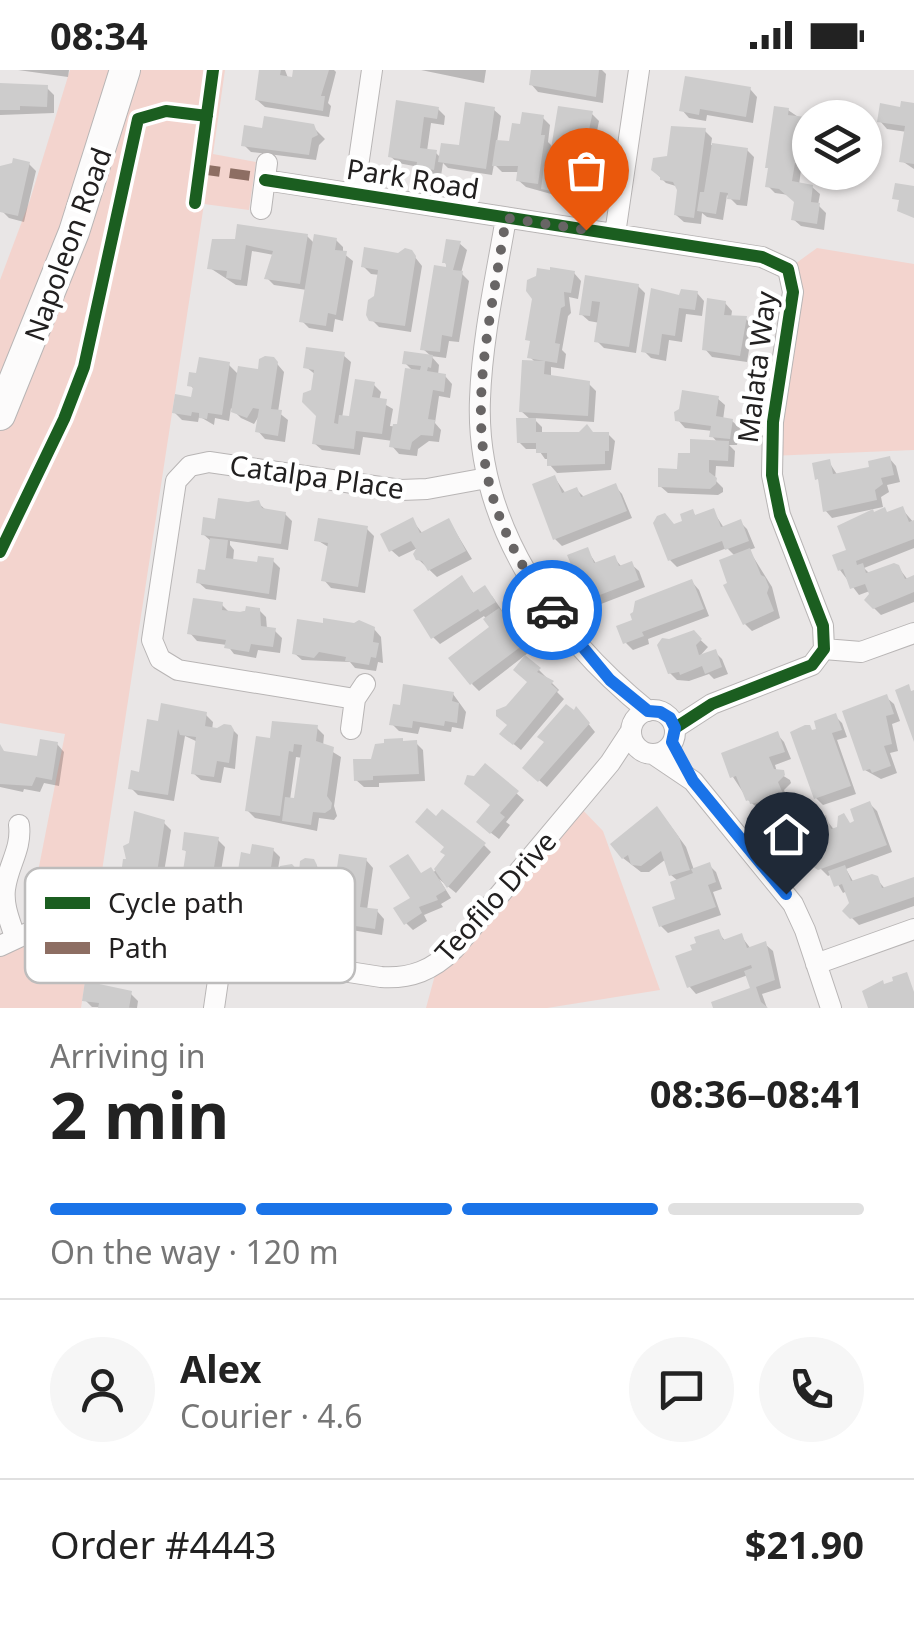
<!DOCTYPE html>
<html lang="en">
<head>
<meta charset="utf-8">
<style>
  :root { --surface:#fff; --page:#f6f6f6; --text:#222; --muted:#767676; --line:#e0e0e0; --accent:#1a73e8 }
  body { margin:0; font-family:"Noto Sans",sans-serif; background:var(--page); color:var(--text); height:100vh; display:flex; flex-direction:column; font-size:38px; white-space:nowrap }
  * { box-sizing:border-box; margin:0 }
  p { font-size:32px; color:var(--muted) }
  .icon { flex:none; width:55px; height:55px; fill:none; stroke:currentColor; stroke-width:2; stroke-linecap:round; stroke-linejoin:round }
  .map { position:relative; height:938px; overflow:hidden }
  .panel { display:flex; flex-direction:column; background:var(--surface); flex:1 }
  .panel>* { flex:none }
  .controls { position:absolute; left:792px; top:30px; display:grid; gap:20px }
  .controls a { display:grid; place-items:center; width:90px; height:90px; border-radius:50%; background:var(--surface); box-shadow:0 2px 8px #0004; font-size:50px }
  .pin { position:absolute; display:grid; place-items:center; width:85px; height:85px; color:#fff; margin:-102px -42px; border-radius:50% 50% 50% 0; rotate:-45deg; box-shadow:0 0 10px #0007 }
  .pin .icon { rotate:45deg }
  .courier { position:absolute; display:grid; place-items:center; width:100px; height:100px; margin:-50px; border:8px solid #1a73e8; border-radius:50%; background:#fff; color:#222; box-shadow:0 2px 12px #0007 }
  .overview em { font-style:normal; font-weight:700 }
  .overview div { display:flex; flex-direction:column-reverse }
  .overview { display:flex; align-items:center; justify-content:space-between; height:170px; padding:0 50px }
  h1 { font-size:65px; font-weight:700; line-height:75px }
  .bar { display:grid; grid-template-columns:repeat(4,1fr); gap:15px 10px; align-content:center; height:120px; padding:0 50px }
  .bar i { height:12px; border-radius:8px; background:var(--line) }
  .bar .on { background:var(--accent) }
  .bar p { grid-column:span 4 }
  .line { display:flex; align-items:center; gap:25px; padding:0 50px; border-top:2px solid var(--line) }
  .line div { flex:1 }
  .round { display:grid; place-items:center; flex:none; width:105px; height:105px; border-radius:52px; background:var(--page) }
  .status { display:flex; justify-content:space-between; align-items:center; height:70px; padding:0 50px; background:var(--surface); direction:ltr }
  .status svg { height:28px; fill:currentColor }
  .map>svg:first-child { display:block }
  .green { fill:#f3d4ce }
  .shadow { fill:#0003; fill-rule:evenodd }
  .building { fill:#cdcccc }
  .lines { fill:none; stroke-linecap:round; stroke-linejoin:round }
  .minor-casing { stroke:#b8b5b5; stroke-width:22 }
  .secondary-casing { stroke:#b8b5b5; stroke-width:32 }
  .minor { stroke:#fcfbfb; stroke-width:20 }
  .secondary { stroke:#fcfbfb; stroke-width:30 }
  .quiet { stroke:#8d6e63; stroke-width:10; stroke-dasharray:20 10; stroke-linecap:butt }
  .cycleway-casing { stroke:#fff; stroke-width:19 }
  .cycleway { stroke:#1b5e20; stroke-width:12 }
  .done { stroke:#686565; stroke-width:10; stroke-dasharray:0 18 }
  .route { stroke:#1a73e8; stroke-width:12 }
  .labels { text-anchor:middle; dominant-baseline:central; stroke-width:9; stroke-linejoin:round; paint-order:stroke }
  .street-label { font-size:28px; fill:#222020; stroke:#fff }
  .key { fill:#fff; stroke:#bdbcbc; stroke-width:2.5 }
  .key-label { font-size:28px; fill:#222020 }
</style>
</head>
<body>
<div class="status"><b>08:34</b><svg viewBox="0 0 49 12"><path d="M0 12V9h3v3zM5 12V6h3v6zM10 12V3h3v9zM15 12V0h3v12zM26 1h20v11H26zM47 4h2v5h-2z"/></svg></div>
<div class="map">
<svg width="914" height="938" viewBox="0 0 914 938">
  <rect width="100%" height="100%" fill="#e9e6e6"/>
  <path class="green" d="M70 0H225L213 84 256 92 249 140 204 134 81 938H0V876L26 863 65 664 0 653V210L30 130Z
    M817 178 914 194V380L770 386 788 199Z
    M576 733 603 761 660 920 547 938H426L438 894Z"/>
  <path class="shadow" d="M18 0H69L68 7Z
    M262 0H285L288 8 294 9 295 0H334L336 2 328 33 331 36 329 47 265 37 257 30Z
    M421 0H486L484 13Z
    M535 0H602L606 4 603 33 538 22 531 14Z
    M47 18 54 25V43L0 45V19Z
    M750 19 757 27 753 53 707 45 706 51 689 48 682 40Z
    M398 33 438 39 445 46 444 55 431 53 427 81 436 83 441 88 462 78 493 39 501 46 497 72 511 74 543 48 550 55 548 72 554 78 591 43 599 51 596 66 589 65 585 88 592 95 589 112 572 110 569 129 526 117 518 110 520 102H502L494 94 492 105 448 98 443 93 441 106 426 104 419 97 398 93 390 86Z
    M914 35V99L902 91 907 62 887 59 880 51Z
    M788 40 810 55 803 88 810 94 801 100 799 115 812 117 820 124 818 135 826 143 824 160 801 156 793 149 796 131 789 125 775 123 768 116Z
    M313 57 325 69 319 75 316 90 251 82 244 75 264 61Z
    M705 61 712 68 711 75 747 80 754 87 747 136 737 135 727 125 723 150 707 147 702 143 701 154 684 152 676 145 679 117 666 113 657 104Z
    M29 94 36 101 24 152 9 148 2 141 0 99Z
    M307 166 315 174 336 170 343 177V183L353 191 343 251 335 249 333 262 309 258 302 251 307 220 274 215 267 208 274 185 252 181 247 216 236 215 210 198 214 171Z
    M459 173 467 180 461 203 469 211 459 272 449 271 446 288 431 286 439 295 438 305 445 306 452 314 450 328 439 326 435 353 441 360 439 372 429 371 418 379 417 386 399 384 392 376 393 371 363 367 360 385 322 380 314 373 319 345 313 322 316 305 306 297 343 285 351 292 342 348 351 349 373 314 381 322 379 331 393 339 390 356 399 357 413 301 405 293 432 287 423 279 448 200 445 192Z
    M411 182 422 196 411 262 379 257 371 249 380 205 371 204 363 196Z
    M574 203 581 211 578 229 569 227 571 243 568 246 562 280 566 284 564 299 551 297V307L589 314 596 321 594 352 533 348 542 357V364H608L615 371 611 400 557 403 550 395V389H545L538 379H526L519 372 531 350 521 341 536 293 530 287Z
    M587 208 638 216 645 223 636 283 604 278 597 271 600 253 589 251 581 244Z
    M697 223 704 231 702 246 686 244 682 272 669 270 666 291 651 288 644 281 682 229Z
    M725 233 732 241 731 248 746 249 753 256 747 292 712 287 705 279Z
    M273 289 284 302 278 342 288 350 285 372 265 369 258 361 260 344 254 354 241 348 231 338 229 351 215 348 214 355 202 348 199 347 198 352 182 350 174 342 194 330 195 320 190 315 229 295 239 305 260 302Z
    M717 328 725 335 723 350 732 351 740 358 737 375H729L735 381 734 397 716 396 715 410 723 418V422L718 425 668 423 660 416 680 402 692 386 718 373 712 366 713 361 685 358 678 350Z
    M889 388 896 396 900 412 887 415 889 422 881 427 883 437 832 448 825 440 829 392 838 406 872 399Z
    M555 408 566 424 577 420 585 428 615 416 622 424 632 448 562 476 555 469Z
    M258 433 266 440 285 444 292 451 288 480 230 471V475L234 480 233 491 259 495 273 491 280 498 276 530 206 519 198 512 207 503 212 472 203 464 217 452Z
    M902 439 914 453V478L864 498 870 504 898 497 908 510 914 508V532L881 545 867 531 875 519 859 525 840 500 850 481 889 444Z
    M713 441 724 458 740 452 747 459 755 478 749 480 772 517 780 548 752 561 745 554 735 486 727 478 677 497 670 490 674 457 686 452 692 442 697 447Z
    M412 450 423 464 449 451 472 489 437 507 418 489 422 476 399 487 391 480Z
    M367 459 374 466 365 523 331 518 324 510 330 478 317 470Z
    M587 480 597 495 614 488 621 496 631 494 639 501 645 517 601 534 594 527Z
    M692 512 699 520 709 546 648 569 649 574 633 580 626 573 635 551Z
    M468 516 475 525 492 526 516 561 510 565 528 583 479 621 472 614 493 558 484 546 440 574 433 567Z
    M222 535 230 543 259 540 266 547 267 559 275 561 282 568 280 583 258 580 256 588 234 584 227 575 197 571 190 563Z
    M324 556 374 559 381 567 383 593 378 592 376 601 355 598 350 592 302 590 294 583Z
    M693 563 708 577 698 588 715 582 722 589 728 604 714 609 709 604 689 611 677 610 670 603 669 572Z
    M516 600H539L559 620 557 622 564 629 521 680 510 671 508 638 529 612Z
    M453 624 466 642 463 659 452 657 451 662 420 657 418 664 399 661 392 654Z
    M886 627 894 634 900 651 892 654 898 681 890 683 897 703 881 709 865 700Z
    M206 645 213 652 212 660 230 657 238 665 235 699 224 697 221 713 201 710 193 703 198 672 185 666 174 731 138 725 131 718 141 704 160 654Z
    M835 646 842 653 847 667 837 670 856 724 823 735 816 728 814 662Z
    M583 647 595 662 547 717 525 698Z
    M317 658 324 665 323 676 341 687 334 736 337 746 334 750 319 748 317 761 255 748 247 740 272 670ZM296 687 303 688 297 731 290 730Z
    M777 664 784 672 791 689 775 695 777 702 790 710 791 713 784 720 789 734 770 741 767 738 760 740 748 730 733 707Z
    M416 673 423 680 425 711 379 713V717H364L356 710 374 691Z
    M57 674 64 682 59 716 44 713 40 722 24 719 23 722 0 717V678L6 684 39 689Z
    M485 696 524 730 506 752 510 755 499 769 486 759 493 736 475 708Z
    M870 734 877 741 892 782 846 799 854 813 876 808 886 820 914 810V836L859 855 845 841 852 833 847 821 843 823 832 804 828 806 820 798 825 748 835 761 851 755Z
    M664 747 686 777 694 800 709 795 716 802 722 819 713 822 721 845 668 863 661 856 679 830 678 811 671 805 666 789 649 802H641L623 788Z
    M163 752 171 760 162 814 183 817 188 784 184 779 218 770 225 777 218 819 238 822 252 786 273 780 280 787 278 799 291 797 301 807 313 792 324 804 322 815 329 816 336 823 366 790 373 798 367 840 377 841 384 849 382 865 339 858 332 852 331 856 299 847 293 856 286 854 273 838 267 853 254 842 244 841 243 847 225 845 216 835 214 846 170 839 163 832 164 822 137 818 134 837 115 834 107 826Z
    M484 775 491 782 456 823 439 809 451 828 441 834 443 837 424 845 427 851 413 860 406 853 423 806 433 803 448 786Z
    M718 862 726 872 741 866 751 879 765 874 773 881 781 918 762 924 767 938H716L714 933 753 920 748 905 696 924 689 916 695 881Z
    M131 924 138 931 137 938 92 937 85 930Z"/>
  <path class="building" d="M259 0H281L280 5 292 7 293 0H329L321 26H325L323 41 255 30Z
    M531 0H599L596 27 529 15Z
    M685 6 751 17 746 47 700 39 699 45 679 41Z
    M0 13 48 15 47 37 20 36V40H0Z
    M396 30 439 37 437 49 424 47 420 78 437 80 434 100 416 97 417 92 388 87Z
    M901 31 914 33V94L899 92 905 56 877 52 880 33 900 37Z
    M465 32 495 37 486 99 438 92 441 73 459 75Z
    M558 36 593 41 589 60 582 59 578 84 585 85 582 106 565 104 562 123 541 119 544 96 548 97Z
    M774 36 789 38 788 45 806 47 797 80 804 85 803 91 795 93 792 111 813 115 811 132 820 133 817 154 791 150 794 132 779 119 765 117 768 98H765Z
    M522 42 544 45 541 65H545L538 114 516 111 518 96H492L496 70 509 71 512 53 520 54Z
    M264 46 314 54 318 65 312 68 309 85 241 76 244 55 262 58Z
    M671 56 706 58 694 148 674 145 677 120 673 112 660 110V107L651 100 653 88 667 86Z
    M712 73 748 78 740 130 727 129 728 123 720 122 716 144 697 141 700 122H704Z
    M13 88 30 92 18 146 0 142V96L12 93Z
    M895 113 914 116V148L897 141 899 130 892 129Z
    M237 154 308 164 300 214 264 209 273 181 254 177 246 175 241 210 226 208 227 201 207 199 212 169H235Z
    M314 164 337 168 335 180 347 181 336 245 328 243 326 256 299 252Z
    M446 169 461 171 453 200 463 201 452 267 442 265 440 282 420 280 434 195 446 197V193H442Z
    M364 177 398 183 405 178 412 180 416 186 405 256 369 251 366 245 368 230 374 226 378 200 361 197Z
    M550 197 575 201 571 223 564 222 565 236 561 238 555 273 560 274 557 293 527 288 530 271 525 270 532 229 526 221 527 210 536 206 537 198 550 200Z
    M585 205 639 214 629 277 594 272 600 232 592 231 590 246 579 245Z
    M651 218 679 225 681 219 698 221 695 240 679 238 675 266 662 264 659 285 641 282Z
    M707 228 726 231 724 245 747 246 740 286 702 280Z
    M306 277 345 282 334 353 338 354 339 345 349 346 355 309 375 312 372 327 387 329 382 364 356 361 354 379 312 374 316 346 302 332 303 323 311 320 314 300 303 298Z
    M404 281 433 285 431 298 428 297 427 301 446 304 444 322 433 320 428 349 435 350 433 366 421 365 412 372 410 380 389 377 393 354H397L405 298 420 300 421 296 402 294Z
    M265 286 274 287 278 292 271 339 282 340 278 366 255 362 259 339 253 338 247 348 231 342 238 296 258 299 259 289Z
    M199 287 230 292 222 345 208 343 207 349 199 348V343L192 342 191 346 172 343 175 324 191 327 193 317 187 316 189 302 196 303Z
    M522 290 545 291 544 304 590 311 588 346 519 342Z
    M682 320 719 326 716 346 733 349 730 369 709 367 711 356 675 351 674 342 679 339Z
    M516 348H536V362H579L587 354 593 362H609V381H605V394L547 396V383H536V373H517Z
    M690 369 729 371 728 391 709 390V402L717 408 716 414 710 419 658 417V398L677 399 678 383H690Z
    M890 386 894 405 881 408 883 414 875 420 877 430 823 442 818 409 815 410 812 393 830 389 833 404 869 397 868 391Z
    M555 405 562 423 577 417 581 427 616 413 627 441 553 470 532 414Z
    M218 428 248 432 259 430 262 438 286 442 281 474 201 465 203 447 215 449Z
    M903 436 909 452 914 450V469L856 491 857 495 863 493 866 503 894 493 899 495 905 509 914 505V522L873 539 864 530 869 524 865 514 850 519 843 499 838 501 832 485 846 480 837 456 873 439 874 442 885 437 887 442Z
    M714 438 721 457 741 449 749 471 725 480 722 471 668 491 653 453 657 446 665 443 674 454 682 451 680 444 693 439 695 445Z
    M413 447 420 463 449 448 466 481 428 501 422 491 416 490 413 484 416 479 411 471 389 482 380 464Z
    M318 448 368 456 358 517 321 511 328 473 314 471Z
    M210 468 228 470 226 488 257 492 258 486 274 488 269 524 196 513 198 499 205 500Z
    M588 477 594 493 615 485 619 496 632 491 639 510 592 528 586 514 582 515 575 504 567 485Z
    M750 478 761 505 765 507 769 517 767 523 774 541 743 555 723 515 727 513 719 490Z
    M462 505 473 523 485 515 496 532 480 542 478 539 431 569 413 540Z
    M692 509 704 539 642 562 644 566 623 574 616 556 632 550 630 544 633 542 635 531Z
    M193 528 223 532 222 540 241 542 245 541 246 536 260 538 261 556 276 558 273 577 251 574 249 582 224 578 226 570 187 564Z
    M499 538 511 553 505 557 523 575 470 615 448 588 489 557 483 549Z
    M323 548 354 553 359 550 375 557 373 572 379 573 376 588 371 587 369 595 345 591 346 587 319 582 314 588 292 584 297 549 323 553Z
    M694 560 702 569 696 575 699 585 716 579 722 597 705 604 702 596 680 605 679 602 668 604 657 575 662 568 669 569Z
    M525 585 541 598 537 602 554 611 551 614 558 620 513 675 499 664 507 655 496 646V640L506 636 527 612 513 600Z
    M403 614 454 622 452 631 459 633 457 653 445 651 444 656 413 651 412 658 389 655 393 634 400 635Z
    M909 614 911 621 914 620V672L895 620Z
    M887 624 894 644 886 646 892 674 884 676 891 696 872 703 870 699 863 701 842 641Z
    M161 633 207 642 205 656 217 658 224 654 231 655 234 660 229 693 217 691 214 707 191 704 196 667 180 665 178 659 168 725 128 719 131 700 139 702 147 649 158 651Z
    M566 634 574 640 576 636 590 653 538 712 522 698 544 672 537 667Z
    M836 643 842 660 832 663 851 716 814 729 790 662 805 655H810L812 660 816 659 814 651Z
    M272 651 318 655 316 671 334 677 327 726 332 733 331 739 325 743 313 742 311 755 282 751 285 727 294 728 302 675 294 674 293 682 289 681 280 746 245 741 256 666 270 668Z
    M778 661 785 682 769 687 774 699 784 700 785 705 778 712 784 726 760 735 759 732 750 734 749 730 746 731 736 706 730 708 721 683Z
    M403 668V671L417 670 419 704 373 706V710L354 711 353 689H371L375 674 384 673V669Z
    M40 669 58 672 52 710 36 707 32 716 0 714V674L4 681 37 686Z
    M485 693 519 721 500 743 505 747 490 764 476 752 490 735 464 714 467 705 474 706Z
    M870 731 887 775 818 800 812 796 813 782 802 753 826 745 831 759 837 757 838 746 844 743 850 753 854 751 850 739Z
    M657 736 679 767 690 800 669 806 661 781 641 796 631 795 628 785 622 789 610 774Z
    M427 738 436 746 442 739 486 773 447 818 434 799 445 785 440 782 444 777 415 752Z
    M134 741 165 750 155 816 130 812 127 831 105 827 108 803 121 805 123 789H126L123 776 129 773Z
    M184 762 219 767 207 840 160 833 163 811 181 814 186 781 182 780Z
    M252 774 274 778 264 843 259 847 253 846 250 836 237 835 236 841 215 838 218 817 235 819 241 782 250 784Z
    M339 784 367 788 360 837 378 839 375 859 329 852Z
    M408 784 421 803 431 797 446 820 436 826 438 830 419 837 422 843 404 855 393 838 410 828 389 796Z
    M305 788 314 789 317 795 315 812 330 814 325 850 291 841 286 850 276 848 273 843 280 796 292 794 299 802 300 791Z
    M710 792 716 812 708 815 716 837 659 857 652 837 675 829 670 812 693 803 691 799Z
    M845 795 851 811 872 804 878 806 882 818 914 807V827L850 849 842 841 849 833 842 814 834 817 828 801Z
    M719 859 723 870 742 863 747 878 766 871 775 910 756 917 761 932 768 938H713L711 932 750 918 744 901 752 898 751 895 687 918 675 886 692 880 690 875 696 873 694 867Z
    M907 902 914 922V938H868L862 921 883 910 884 914 893 911 892 907Z
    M85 911 132 921 129 938H98L99 933 82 931Z"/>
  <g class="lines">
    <defs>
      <path id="minor" d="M265 110 762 187 788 199 793 222 773 352 772 405 780 445 823 556 824 579 812 595 712 634 675 658
        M354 124 372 0
        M261 139 267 93
        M506 148C496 207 482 269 480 329 475 455 555 566 648 641
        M615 164 639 0
        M824 579 861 582 914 563
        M355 629 178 600 160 589 152 570 176 411 190 396 209 392 401 420 427 419 487 408
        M631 662a22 22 0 1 1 44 0a22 22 0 1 1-44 0Z
        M351 659 355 629 365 614
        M653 684 693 711 793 834 805 860 831 938
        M15 867C10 851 3 836 5 819 8 795 22 779 19 755
        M0 876 32 861 66 858 381 907C411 909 433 900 454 879L610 693 631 661
        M816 894 914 859
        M214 938 222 883"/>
      <path id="secondary" d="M0 345 74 162 125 0"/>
    </defs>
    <use href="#minor" class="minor-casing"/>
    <use href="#secondary" class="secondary-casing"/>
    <use href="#minor" class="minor"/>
    <use href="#secondary" class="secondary"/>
    <path class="quiet" d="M200 99 265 108"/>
    <defs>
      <path id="cycleway" d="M265 110 762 187 788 199 793 222 773 352 772 405 780 445 823 556 824 579 812 595 712 634 675 658
        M195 133 213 0
        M0 482 64 349 84 297 138 49 166 41 207 46"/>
    </defs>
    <use href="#cycleway" class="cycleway-casing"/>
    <use href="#cycleway" class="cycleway"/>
  </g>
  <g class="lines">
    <path class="done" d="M552 540C448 399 482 306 506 148L586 160"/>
    <path class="route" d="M552 540 610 610 648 641 660 642 670 648 675 658 672 672 693 711 786 824"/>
  </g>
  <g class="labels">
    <g class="street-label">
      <text transform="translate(413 108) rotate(9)">Park Road</text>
      <text transform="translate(67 174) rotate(-70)">Napoleon Road</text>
      <text transform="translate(756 297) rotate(-83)">Malata Way</text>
      <text transform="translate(317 406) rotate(8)">Catalpa Place</text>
      <text transform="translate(495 826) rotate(-48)">Teofilo Drive</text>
    </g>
  </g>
  <rect x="25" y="798" width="330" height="115" rx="15" class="key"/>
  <rect x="45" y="827" width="45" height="12" fill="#1b5e20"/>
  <rect x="45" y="872" width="45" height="12" fill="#8d6e63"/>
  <g class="key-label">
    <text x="108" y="843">Cycle path</text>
    <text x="108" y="888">Path</text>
  </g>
</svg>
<div class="controls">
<a><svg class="icon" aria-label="layers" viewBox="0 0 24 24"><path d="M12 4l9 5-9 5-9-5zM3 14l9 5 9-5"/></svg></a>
</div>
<div class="pin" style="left:586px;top:160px;background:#ea580c"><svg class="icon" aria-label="bag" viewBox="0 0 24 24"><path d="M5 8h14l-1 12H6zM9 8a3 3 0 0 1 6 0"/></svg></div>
<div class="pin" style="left:786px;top:824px;background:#1f2937"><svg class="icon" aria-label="home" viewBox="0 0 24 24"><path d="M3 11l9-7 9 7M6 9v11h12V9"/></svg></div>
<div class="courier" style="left:552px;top:540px"><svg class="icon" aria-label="car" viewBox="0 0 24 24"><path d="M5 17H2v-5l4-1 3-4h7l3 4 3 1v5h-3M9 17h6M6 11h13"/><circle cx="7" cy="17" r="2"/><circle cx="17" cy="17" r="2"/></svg></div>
</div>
<section class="panel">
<div class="overview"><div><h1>2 min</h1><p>Arriving in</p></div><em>08:36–08:41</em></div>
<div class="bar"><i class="on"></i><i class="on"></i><i class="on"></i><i></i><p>On the way · 120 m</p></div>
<div class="line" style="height:180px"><a class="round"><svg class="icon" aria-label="person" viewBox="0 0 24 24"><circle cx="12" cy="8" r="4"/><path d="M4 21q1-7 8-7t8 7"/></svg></a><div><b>Alex</b><p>Courier · 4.6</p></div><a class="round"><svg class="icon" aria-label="chat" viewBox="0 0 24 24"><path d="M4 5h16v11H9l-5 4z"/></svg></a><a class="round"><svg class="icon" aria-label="phone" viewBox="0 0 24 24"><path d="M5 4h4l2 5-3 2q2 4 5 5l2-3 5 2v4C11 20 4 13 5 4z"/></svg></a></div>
<div class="line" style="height:130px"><div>Order #4443</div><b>$21.90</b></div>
</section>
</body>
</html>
